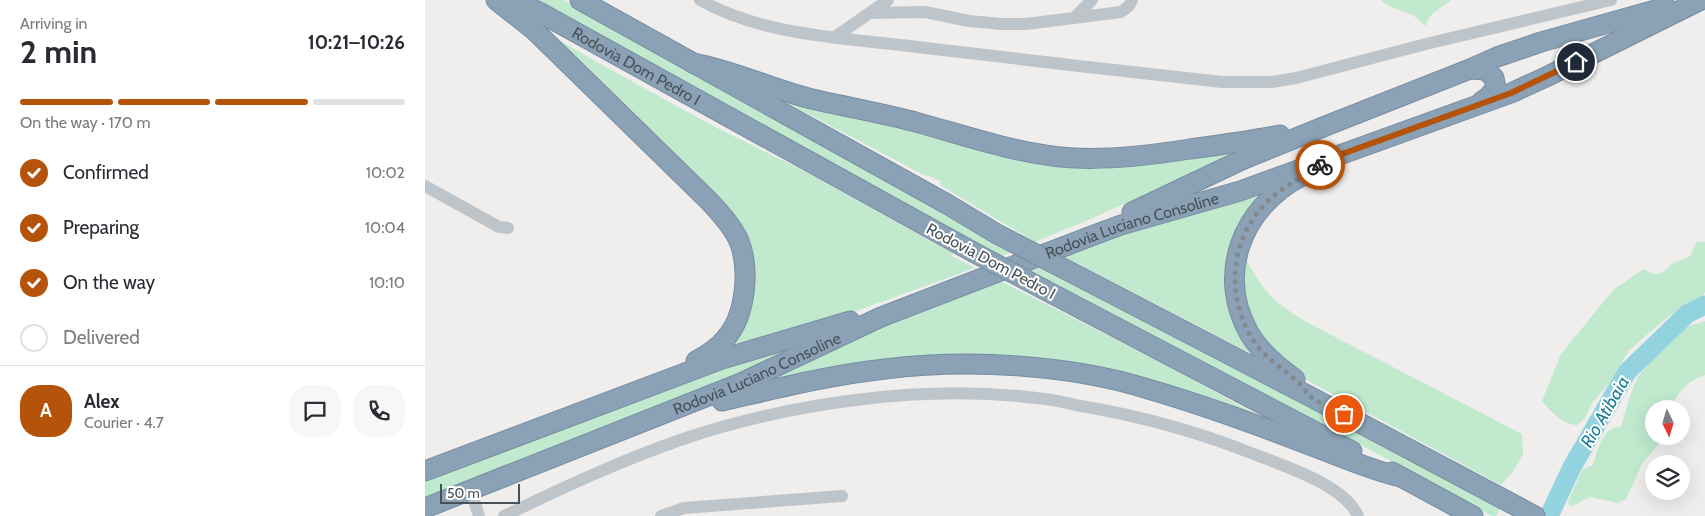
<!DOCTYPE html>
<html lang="en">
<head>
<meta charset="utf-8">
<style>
  :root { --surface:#fff; --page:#f7f7f7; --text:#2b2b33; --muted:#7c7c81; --line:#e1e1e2; --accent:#b45309 }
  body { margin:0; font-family:Cabin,sans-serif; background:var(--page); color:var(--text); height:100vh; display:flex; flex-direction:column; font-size:19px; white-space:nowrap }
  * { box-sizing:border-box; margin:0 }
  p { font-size:16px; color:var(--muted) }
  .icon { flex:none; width:28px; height:28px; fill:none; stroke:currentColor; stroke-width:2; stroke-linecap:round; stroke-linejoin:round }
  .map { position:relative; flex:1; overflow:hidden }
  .drawer { display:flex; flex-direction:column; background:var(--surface); width:425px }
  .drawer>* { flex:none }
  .needle { width:32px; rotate:175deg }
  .controls { position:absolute; left:1220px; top:400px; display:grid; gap:10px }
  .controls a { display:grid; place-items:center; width:45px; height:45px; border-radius:50%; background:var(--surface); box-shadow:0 5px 20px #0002; font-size:25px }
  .scale { position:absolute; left:15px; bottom:12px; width:80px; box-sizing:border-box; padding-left:5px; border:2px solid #485158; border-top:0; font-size:14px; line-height:18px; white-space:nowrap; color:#485158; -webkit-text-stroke:4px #fff; paint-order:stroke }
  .pin { position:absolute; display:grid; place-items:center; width:42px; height:42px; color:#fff; margin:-21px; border:2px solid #fff; border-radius:50%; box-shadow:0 1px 5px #0007 }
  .courier { position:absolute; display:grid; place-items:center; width:50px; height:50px; margin:-25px; border:4px solid #b45309; border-radius:50%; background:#fff; color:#222; box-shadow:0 1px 6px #0007 }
  .head em { font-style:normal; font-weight:800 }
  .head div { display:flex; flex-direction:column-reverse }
  .head { display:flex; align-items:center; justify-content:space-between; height:85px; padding:0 20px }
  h1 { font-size:32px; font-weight:800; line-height:38px }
  .bar { display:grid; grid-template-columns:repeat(4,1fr); gap:8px 5px; align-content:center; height:60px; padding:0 20px }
  .bar i { height:6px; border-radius:4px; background:var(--line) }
  .bar .current { background:var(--accent) }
  .bar p { grid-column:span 4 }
  .line { display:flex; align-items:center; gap:12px; padding:0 20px; border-top:1px solid var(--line) }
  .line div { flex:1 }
  .round { display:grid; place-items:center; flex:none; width:52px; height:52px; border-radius:20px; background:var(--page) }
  ol { padding:0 20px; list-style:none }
  li { display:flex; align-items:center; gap:15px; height:55px }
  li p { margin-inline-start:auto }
  li .icon { padding:5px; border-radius:50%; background:var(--accent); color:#fff; stroke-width:4 }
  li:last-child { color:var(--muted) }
  li i { width:28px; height:28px; border:2px solid var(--line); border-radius:50% }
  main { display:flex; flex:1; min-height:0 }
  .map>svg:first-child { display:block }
  .green { fill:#c0e9ce }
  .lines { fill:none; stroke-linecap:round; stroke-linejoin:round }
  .river { stroke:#93d3e0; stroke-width:19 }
  .highway-casing { stroke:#768da2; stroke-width:21 }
  .minor { stroke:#bdc5cb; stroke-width:12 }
  .highway { stroke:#8ba2b6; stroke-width:19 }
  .highway-bridge-casing { stroke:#768da2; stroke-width:21; stroke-linecap:butt }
  .highway-bridge { stroke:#8ba2b6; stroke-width:19 }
  .done { stroke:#83888c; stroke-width:5; stroke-dasharray:0 9 }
  .route { stroke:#b45309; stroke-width:6 }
  .labels { text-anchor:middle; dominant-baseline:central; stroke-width:4; stroke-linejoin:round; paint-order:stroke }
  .street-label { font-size:16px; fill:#485158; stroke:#fff }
  .water-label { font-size:18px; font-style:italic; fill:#1d8196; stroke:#fff }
</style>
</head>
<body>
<main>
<section class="drawer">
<div class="head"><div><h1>2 min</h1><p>Arriving in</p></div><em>10:21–10:26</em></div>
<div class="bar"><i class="current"></i><i class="current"></i><i class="current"></i><i></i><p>On the way · 170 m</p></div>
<ol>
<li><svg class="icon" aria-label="check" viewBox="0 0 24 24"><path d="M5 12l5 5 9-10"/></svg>Confirmed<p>10:02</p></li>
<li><svg class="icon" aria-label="check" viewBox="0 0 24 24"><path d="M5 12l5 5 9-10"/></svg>Preparing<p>10:04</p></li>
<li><svg class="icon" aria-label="check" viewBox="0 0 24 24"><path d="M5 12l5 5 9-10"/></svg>On the way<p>10:10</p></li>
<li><i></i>Delivered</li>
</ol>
<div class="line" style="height:90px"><b class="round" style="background:var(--accent);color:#fff">A</b><div><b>Alex</b><p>Courier · 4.7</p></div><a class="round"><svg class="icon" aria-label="chat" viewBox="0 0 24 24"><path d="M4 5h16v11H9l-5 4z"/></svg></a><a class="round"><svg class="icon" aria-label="phone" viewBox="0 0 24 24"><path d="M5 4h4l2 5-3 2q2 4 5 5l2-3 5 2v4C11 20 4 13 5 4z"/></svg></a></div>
</section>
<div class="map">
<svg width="1280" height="516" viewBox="0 0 1280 516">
  <rect width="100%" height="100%" fill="#f0eded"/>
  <path class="green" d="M103 0H138L419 154 587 252 574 257 397 158Z
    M956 0H1026L1006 15 1000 26C987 9 971 13 956 0Z
    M116 30 172 62 288 126 381 172 527 253V256L550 268 431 311 301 346 320 246Z
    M355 99 472 126 587 158 807 150 809 154 668 218 610 242 515 185 516 181 495 173Z
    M835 194 839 196 808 256 835 358 638 256 685 238Z
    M1272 241 1280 242V292L1274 300 1243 317 1204 350 1185 382 1168 402 1159 419 1153 425C1138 425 1126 412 1117 401L1136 354 1189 289 1219 269 1229 274 1237 273 1247 264 1265 256Z
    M818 254C838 291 848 303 885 324L1097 434 1098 454 1088 472 1076 485 878 378 839 343 818 304Z
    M613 265 643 279 1076 507 1071 516H1067L923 438 600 271Z
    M575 281 739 364 847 423 645 366 341 382 452 329Z
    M1280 321V375C1263 380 1252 393 1245 409H1229V436H1239L1238 439 1217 464 1201 499 1193 503 1165 497 1146 507 1143 502 1157 470 1168 465C1171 454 1176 434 1188 428 1190 427 1193 427 1196 427L1205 396 1213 377 1239 345 1258 328Z
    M401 334 357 360 0 502V478L277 371Z"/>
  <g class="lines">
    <path class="river" d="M1124 516 1147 467 1202 372 1262 314 1280 305"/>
    <defs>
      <g id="highway">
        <path d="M71 0 109 30 284 201C295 213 307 226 314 241 325 269 321 315 301 338 293 348 282 355 271 361"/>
        <path id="s1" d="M88 0 114 12 548 252"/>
        <path d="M155 0 522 204 572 234"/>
        <path d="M268 63C308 70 344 88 383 98 420 107 458 113 494 123 545 137 596 155 649 158 688 160 727 155 765 149 795 145 825 141 855 135"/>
        <path d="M1045 69 1061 70 1069 78 1071 88 1063 97 1056 102"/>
        <path d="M707 212 819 159 898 127 1045 69 1072 57 1116 42 1241 7"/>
        <path d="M657 278 886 397 1110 516"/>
        <path d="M620 290 927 451"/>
        <path d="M870 379C853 367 835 352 824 333 791 274 817 208 875 177"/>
        <path d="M297 401C350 389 405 375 460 369 542 359 643 364 723 389 778 405 833 425 887 446 917 457 945 470 976 477"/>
        <path d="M0 471 297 359 425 321"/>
        <path d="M967 472 1048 516"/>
        <path id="s2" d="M0 508 316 383 456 317 669 235 696 225 815 191 1086 93 1121 77 1276 0"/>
      </g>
    </defs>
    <use href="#highway" class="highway-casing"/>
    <path class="minor" d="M275 0C339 36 420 38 492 47 594 59 695 71 797 82H847L871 78 1001 44 1186 0
      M446 13 500 12 544 21 577 24H601L696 12 704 6 707 0
      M649 18 667 0
      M410 37 463 0
      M0 186 74 227 83 228
      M46 490 54 516
      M79 516C137 488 197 460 258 439 365 403 499 384 611 398 626 399 641 403 656 406 716 416 768 430 826 453 856 465 919 484 933 516
      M236 516 259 508 417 496"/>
    <use href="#highway" class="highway"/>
    <defs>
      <path id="highway-bridge" d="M572 234 657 278
        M548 252 620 290"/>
    </defs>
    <use href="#highway-bridge" class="highway-bridge-casing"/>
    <use href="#highway-bridge" class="highway-bridge"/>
  </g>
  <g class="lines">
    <path class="done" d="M895 165C871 181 848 191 830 216 802 254 804 309 833 347 845 361 860 370 873 382 878 386 881 392 885 396 894 404 908 409 919 414"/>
    <path class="route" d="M895 165 906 158 1086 93 1151 62"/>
  </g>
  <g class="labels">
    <g class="street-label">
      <text stroke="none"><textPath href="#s1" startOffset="140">Rodovia Dom Pedro I</textPath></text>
      <text stroke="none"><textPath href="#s2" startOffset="762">Rodovia Luciano Consoline</textPath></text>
      <text transform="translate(566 261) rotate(28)">Rodovia Dom Pedro I</text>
      <text stroke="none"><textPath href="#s2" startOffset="358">Rodovia Luciano Consoline</textPath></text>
    </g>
    <g class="water-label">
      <text transform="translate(1180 412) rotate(-60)">Rio Atibaia</text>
    </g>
  </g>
</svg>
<div class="controls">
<a><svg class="needle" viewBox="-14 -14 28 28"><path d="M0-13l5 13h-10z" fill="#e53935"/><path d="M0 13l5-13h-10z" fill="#7c7c81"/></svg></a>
<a><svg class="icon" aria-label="layers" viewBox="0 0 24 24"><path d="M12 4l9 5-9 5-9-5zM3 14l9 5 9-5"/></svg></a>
</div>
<div class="scale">50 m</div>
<div class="pin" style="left:919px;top:414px;background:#ea580c"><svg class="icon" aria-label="bag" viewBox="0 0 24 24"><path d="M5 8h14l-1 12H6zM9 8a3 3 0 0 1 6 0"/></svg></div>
<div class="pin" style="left:1151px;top:62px;background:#1f2937"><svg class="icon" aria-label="home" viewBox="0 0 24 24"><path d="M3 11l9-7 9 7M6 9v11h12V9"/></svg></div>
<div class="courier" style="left:895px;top:165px"><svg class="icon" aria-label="bike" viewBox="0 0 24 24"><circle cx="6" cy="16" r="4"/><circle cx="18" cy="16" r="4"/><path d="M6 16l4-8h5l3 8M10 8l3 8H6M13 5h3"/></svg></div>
</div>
</main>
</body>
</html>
